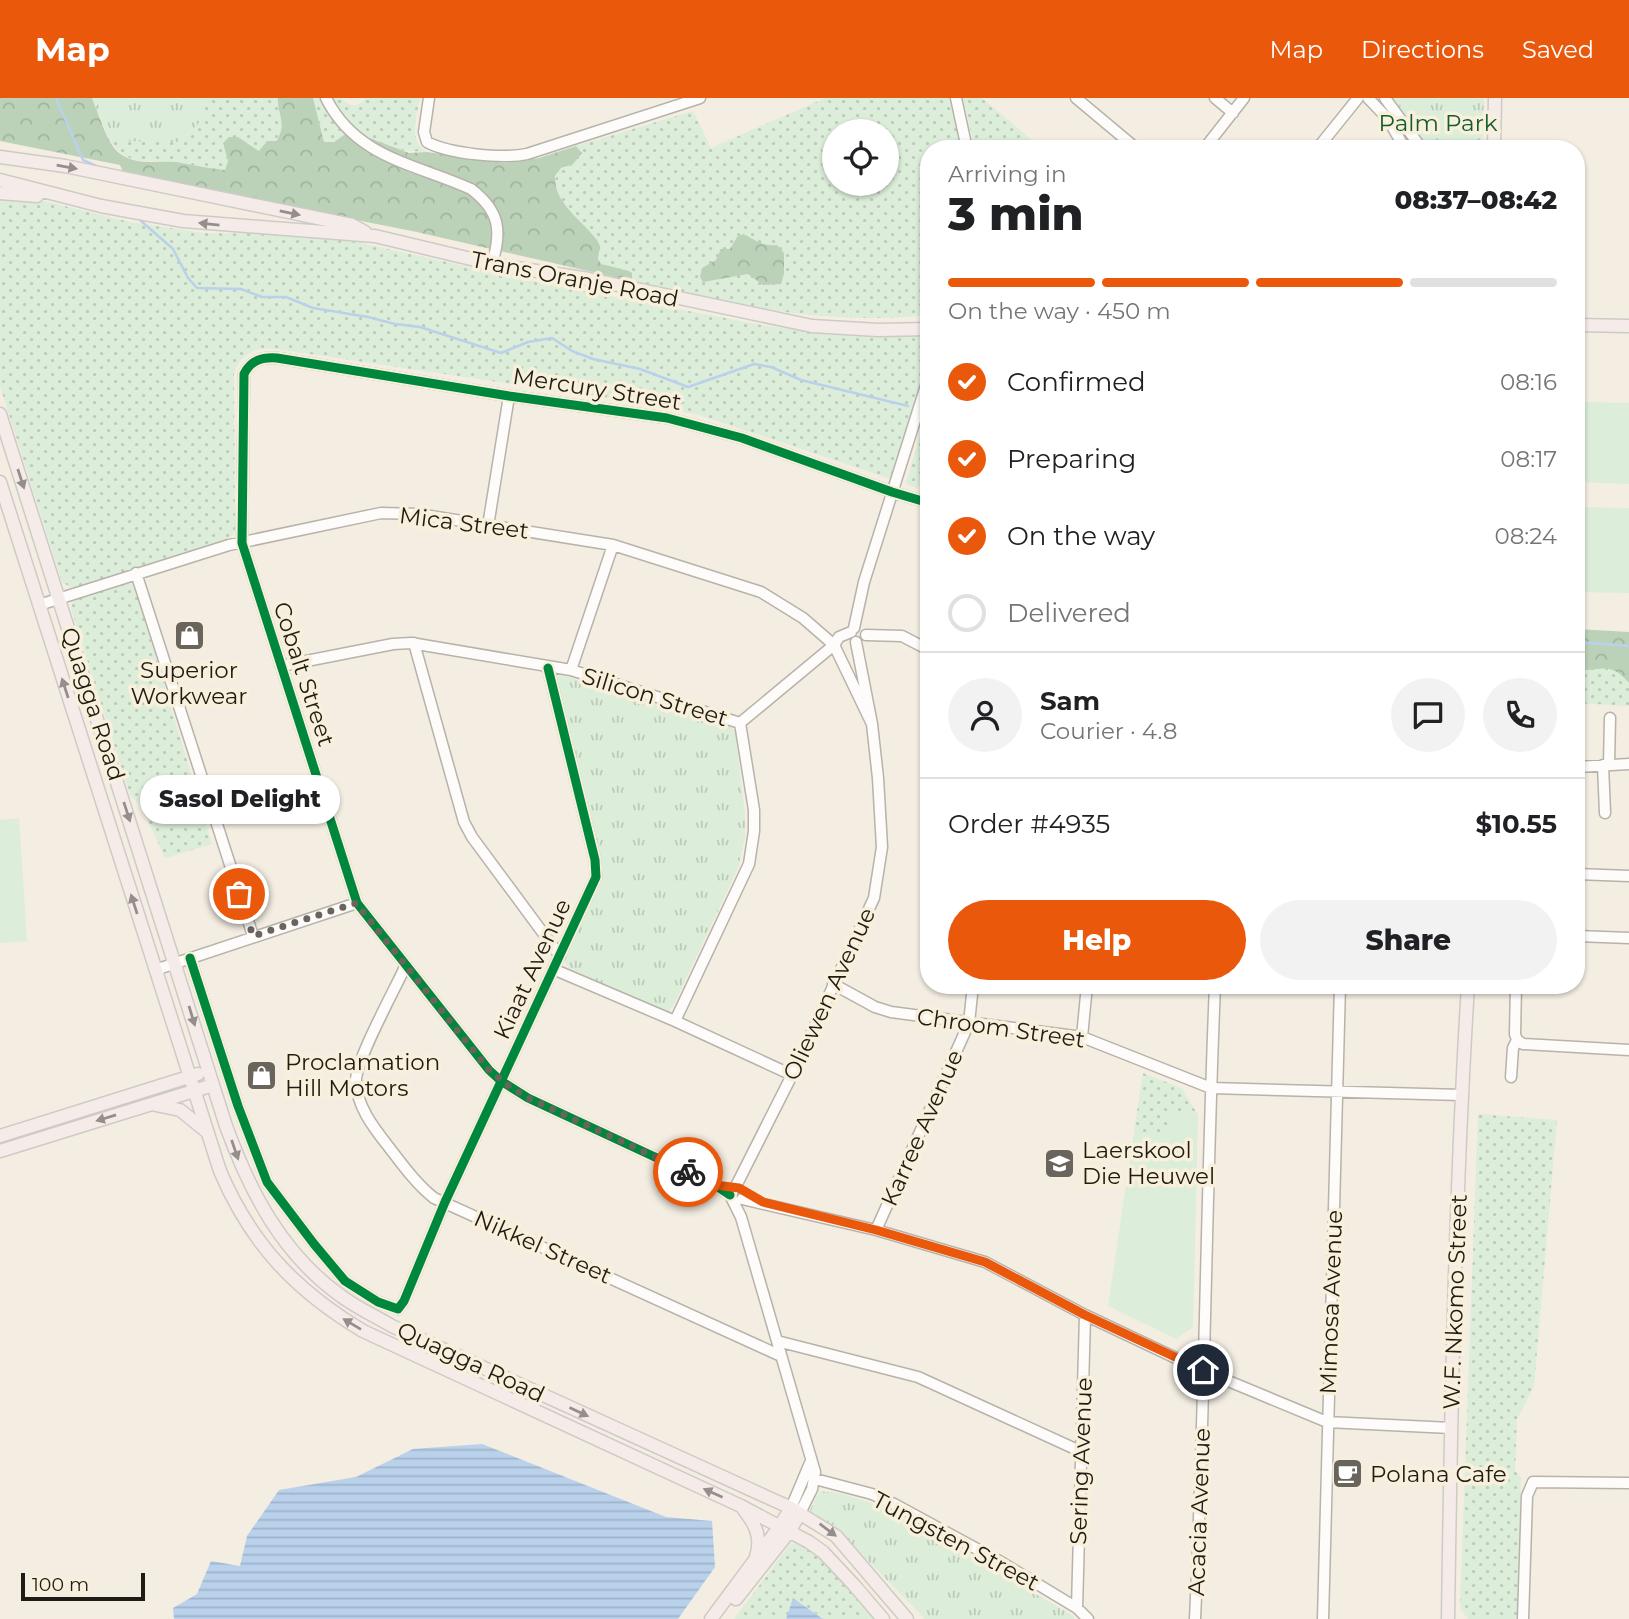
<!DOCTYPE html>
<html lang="en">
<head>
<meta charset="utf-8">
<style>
  :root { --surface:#fff; --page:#f2f2f2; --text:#202124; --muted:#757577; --line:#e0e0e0; --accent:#ea580c }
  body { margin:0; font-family:Montserrat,sans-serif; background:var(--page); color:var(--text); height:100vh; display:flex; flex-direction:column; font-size:26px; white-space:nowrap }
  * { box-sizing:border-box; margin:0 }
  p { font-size:23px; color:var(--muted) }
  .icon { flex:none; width:38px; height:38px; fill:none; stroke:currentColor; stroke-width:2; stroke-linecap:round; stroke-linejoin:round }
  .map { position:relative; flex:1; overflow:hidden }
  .side { position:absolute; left:920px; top:42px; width:665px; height:854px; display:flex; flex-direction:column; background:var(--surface); border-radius:28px; box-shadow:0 2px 5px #0004 }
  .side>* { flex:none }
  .tools { position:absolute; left:822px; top:21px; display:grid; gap:14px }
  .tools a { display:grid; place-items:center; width:77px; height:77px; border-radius:50%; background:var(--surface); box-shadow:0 2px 5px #0004; font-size:35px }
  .scale { position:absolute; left:21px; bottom:18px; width:124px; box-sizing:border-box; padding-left:7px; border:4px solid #1f1c15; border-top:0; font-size:19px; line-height:24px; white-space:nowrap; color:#1f1c15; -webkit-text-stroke:5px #f9f0dc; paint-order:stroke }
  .pin { position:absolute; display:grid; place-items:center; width:60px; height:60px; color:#fff; margin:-30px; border:4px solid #fff; border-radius:50%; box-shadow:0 2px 7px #0007 }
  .courier { position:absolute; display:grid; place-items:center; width:70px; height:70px; margin:-35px; border:5px solid #ea580c; border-radius:50%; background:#fff; color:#222; box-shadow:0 2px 9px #0007 }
  .bubble { position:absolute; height:49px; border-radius:24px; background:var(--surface); box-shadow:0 2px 5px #0004; font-size:23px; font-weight:800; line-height:49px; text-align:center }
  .headline em { font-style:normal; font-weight:800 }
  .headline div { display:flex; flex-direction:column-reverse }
  .headline { display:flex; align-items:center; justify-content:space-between; height:119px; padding:0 28px }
  h1 { font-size:46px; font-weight:800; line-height:52px }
  .bar { display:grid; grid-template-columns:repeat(4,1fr); gap:10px 7px; align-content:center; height:84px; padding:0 28px }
  .bar i { height:9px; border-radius:5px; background:var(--line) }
  .bar .selected { background:var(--accent) }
  .bar p { grid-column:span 4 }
  .line { display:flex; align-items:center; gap:18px; padding:0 28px; border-top:2px solid var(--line) }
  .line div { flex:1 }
  .round { display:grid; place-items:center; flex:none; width:74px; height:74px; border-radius:37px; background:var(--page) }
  ol { padding:0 28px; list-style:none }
  li { display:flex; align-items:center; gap:21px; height:77px }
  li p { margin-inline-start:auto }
  li .icon { padding:7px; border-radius:50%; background:var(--accent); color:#fff; stroke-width:4 }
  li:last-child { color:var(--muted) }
  li i { width:38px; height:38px; border:4px solid var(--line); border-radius:50% }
  .primary-button { display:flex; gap:14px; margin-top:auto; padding:14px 28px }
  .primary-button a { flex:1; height:80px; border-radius:42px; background:var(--accent); color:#fff; font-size:28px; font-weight:800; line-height:80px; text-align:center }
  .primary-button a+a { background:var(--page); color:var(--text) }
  header { display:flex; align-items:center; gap:42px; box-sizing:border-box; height:98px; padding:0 35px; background:var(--accent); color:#fff }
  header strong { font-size:33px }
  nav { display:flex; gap:38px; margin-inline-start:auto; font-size:24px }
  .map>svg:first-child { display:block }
  .grass { fill:url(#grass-dots); fill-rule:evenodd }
  .forest { fill:url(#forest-crowns) }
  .park { fill:url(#park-tufts) }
  .garden { fill:#dcedd9 }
  .water { fill:url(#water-rules) }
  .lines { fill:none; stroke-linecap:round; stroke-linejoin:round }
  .stream { stroke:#b9d1eb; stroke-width:2.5 }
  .minor-casing { stroke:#b7b3aa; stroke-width:13 }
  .major-casing { stroke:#cecbc6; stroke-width:15 }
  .minor { stroke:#fdfcfb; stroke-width:10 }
  .major { stroke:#f5ecea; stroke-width:12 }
  .cycleway-casing { stroke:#f9f0dc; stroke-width:13 }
  .cycleway { stroke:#00873e; stroke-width:9 }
  .oneway { fill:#958e8a }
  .done { stroke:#69655d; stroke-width:7; stroke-dasharray:0 12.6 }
  .route { stroke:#ea580c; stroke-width:9 }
  .labels { text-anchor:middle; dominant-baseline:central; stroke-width:7; stroke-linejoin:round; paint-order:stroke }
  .park-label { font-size:23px; fill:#115c2f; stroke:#f9f0dc }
  .street-label { font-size:23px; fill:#1f1c15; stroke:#f9f0dc }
  .poi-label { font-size:23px; fill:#1f1c15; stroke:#f9f0dc; text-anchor:start }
</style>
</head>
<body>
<header>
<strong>Map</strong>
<nav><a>Map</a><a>Directions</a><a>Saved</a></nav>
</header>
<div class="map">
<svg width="1629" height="1521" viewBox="0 0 1629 1521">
  <defs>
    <pattern id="grass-dots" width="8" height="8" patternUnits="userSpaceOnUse" patternTransform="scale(1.75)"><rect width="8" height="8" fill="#dcedd9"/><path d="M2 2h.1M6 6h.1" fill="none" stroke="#bccbb9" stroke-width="1.8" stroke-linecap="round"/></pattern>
    <pattern id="forest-crowns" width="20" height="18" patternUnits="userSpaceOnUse" patternTransform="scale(1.75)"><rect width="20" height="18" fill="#bbd2b9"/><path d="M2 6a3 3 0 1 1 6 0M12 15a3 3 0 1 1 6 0" fill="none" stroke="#a0b49e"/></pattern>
    <pattern id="park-tufts" width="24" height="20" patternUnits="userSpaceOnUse" patternTransform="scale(1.75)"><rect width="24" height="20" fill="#dcedd9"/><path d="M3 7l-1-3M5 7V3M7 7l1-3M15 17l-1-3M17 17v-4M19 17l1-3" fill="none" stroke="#bccbb9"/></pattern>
    <pattern id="water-rules" width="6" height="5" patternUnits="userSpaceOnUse" patternTransform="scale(1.75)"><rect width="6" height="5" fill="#b9d1eb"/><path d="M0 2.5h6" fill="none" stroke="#9fb3c9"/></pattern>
  </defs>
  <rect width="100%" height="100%" fill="#f3ede2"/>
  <path class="grass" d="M206 0H278C278 7 280 10 282 17 287 37 274 44 259 53L247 44 223 46 228 63 226 72C210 70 196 67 181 65 153 60 130 72 110 43L179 44 203 21Z
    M313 0H342C349 10 359 9 366 0H420C417 19 407 43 427 54L398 52 372 41 324 44Z
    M825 0H949L963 51H929V217C824 228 733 207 632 183V175L629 173 601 166 598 161C601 136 581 128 567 110 561 103 558 94 554 85L558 72 573 66 582 54 576 48 693 13 711 50ZM835 33H887V86H835Z
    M963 0H982L1042 51H975Z
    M0 98 44 103 130 124 204 135 302 136 334 139 532 183 766 228 816 234 924 237 929 239V258L891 381 699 317 633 304 276 251C256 248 240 256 234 276L235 432 232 437 225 442 77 489H70L62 484 0 288Z
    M929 304V377L917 390 906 386Z
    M127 485 133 487 137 496 212 746 165 760 142 709 130 697 71 511 72 505 77 501Z
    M1606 569 1619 573 1629 585V608L1577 605V572Z
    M1143 975 1181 990 1198 1017 1171 1014 1167 1039 1134 1034Z
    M1478 1016 1557 1022 1534 1288 1517 1321 1515 1373 1521 1379 1517 1517 1515 1521H1468L1460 1510Z
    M791 1445C819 1448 855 1500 874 1521H823L794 1500 786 1521H734Z"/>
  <path class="forest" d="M0 0H92C98 14 107 45 118 54 137 70 161 61 182 65 197 68 210 70 225 72L228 63 223 45 229 39H238L259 53 267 43H276C288 27 277 16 278 0H313L324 44H334L344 37 372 41 409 55 427 54 505 65 539 60 576 48 582 55 573 66 561 70 555 78C554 106 582 122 597 142L600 148 598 161 601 166 629 173 632 175V183L412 133 124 76 120 67 0 43Z
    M743 136C755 141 761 149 777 147L784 155V176L781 186 763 187 748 176 703 184 700 179 702 170 716 162 721 151H730L737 139Z
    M1577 531 1629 534V585C1609 562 1602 574 1577 572Z"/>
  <path class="park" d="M92 0H206L203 21 179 44 110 43Z
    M1392 0H1484L1482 51H1427Z
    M562 577 728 626 735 634 745 716V739L738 770 674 906 669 913 664 915 572 875 563 861 601 772 598 753 556 585 557 579Z
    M820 1393 843 1396 892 1412 1070 1516 1075 1521H925L834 1428 809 1414Z"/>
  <path class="garden" d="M1580 304 1629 305V386L1577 384Z
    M1577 409 1629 410V495L1577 494Z
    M19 720 27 843 0 845V722Z
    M1171 1013 1198 1017 1193 1229 1176 1241 1108 1208 1134 1034 1167 1038Z"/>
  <path class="water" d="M482 1346 666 1419 712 1423 715 1469 678 1521H174L173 1510 197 1496 211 1463 240 1468 247 1438 279 1392 356 1379 413 1351Z
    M793 1500 823 1521H786Z"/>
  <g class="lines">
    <path class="stream" d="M56 0 83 62 96 68
      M140 122 173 151 188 180 197 190 241 191 262 199H286L313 210 368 219 395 226 420 229 501 255 528 244 552 240 572 253 593 261 640 271 688 289 754 266 771 269 801 282 908 308
      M1577 544 1629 548"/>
    <defs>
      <path id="minor" d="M326 0C356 60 416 66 471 91 500 113 502 133 492 166
        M429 0 424 34 427 44C449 56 503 61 527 56L700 0
        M956 0 967 51
        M1076 0 1137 51
        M1215 0 1233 15
        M1368 0 1388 21 1405 51
        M1385 0 1422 51
        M1204 51 1244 0
        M1317 51 1358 0
        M488 428 509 298
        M136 475 253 838
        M39 507 229 447 381 415 418 416 613 447 761 494 803 520 834 547 872 626
        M854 530 864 484 929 278
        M866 537 902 538 929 552
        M414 545 464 724 472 739 560 858
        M281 568 393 546 411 545 571 572 740 625
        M571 572 613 447
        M740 625 834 547 839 539 851 534
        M1609 666 1610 620
        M1603 667 1605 715
        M1577 669 1629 666
        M1577 776 1629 778
        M1577 838 1629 840
        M190 860 238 1008 267 1084 314 1146 345 1183 378 1204 398 1211 404 1203 445 1104 596 779 595 762 548 570
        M405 869C395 891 356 962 356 982 356 1007 373 1029 388 1048 402 1066 416 1086 434 1100L781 1258
        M553 871 675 923 792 977
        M155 872 357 805
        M833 886 875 909 891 914 1082 939 1211 990 1461 997
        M1516 887 1515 936 1517 942 1523 946 1629 952
        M675 923 749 766 754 733V712L740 625
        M1082 939 1087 887
        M1511 979 1513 950 1517 942
        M735 1090 792 977 874 800 882 749 878 680 872 626 856 544
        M733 1091 731 1099 741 1119 815 1374 812 1391 800 1415
        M730 1097 715 1087 528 1000 501 983 489 972 357 805 242 445 244 276C251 262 262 259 277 260L509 298 667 320 742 340 892 394 929 405
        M742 1101 876 1132 985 1164 1085 1217 1197 1270 1327 1324 1451 1330
        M876 1132 969 925 973 887
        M777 1243 918 1279 1082 1354
        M815 1381 872 1396 894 1406 1001 1464 1077 1510 1088 1521
        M791 1410 810 1365
        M1077 1510 1085 1217
        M1195 1521C1205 1310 1206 1099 1215 887
        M1323 1521 1340 887
        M1523 1521 1527 1398 1533 1384 1629 1385"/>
      <path id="major" d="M1494 51 1495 0
        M0 59 65 68 352 127 365 134
        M0 82 101 108 183 123 375 138 492 166 589 181 812 228 878 232 929 231
        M0 95 37 98
        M1577 227 1629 228
        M0 316 226 1028C250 1094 282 1156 341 1198 357 1210 375 1218 392 1228L791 1410 836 1438 907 1521
        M0 384 220 1073C251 1146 296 1193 363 1233L741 1408 809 1444 823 1454 854 1487 883 1521
        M156 1007 180 1012 206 1033
        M0 1038 198 976
        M0 1053 213 987
        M744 1412C756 1427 762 1440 756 1459
        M736 1501 789 1434 800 1415
        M711 1521 780 1428 791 1410
        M1448 1521C1451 1310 1455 1098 1468 887"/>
    </defs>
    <use href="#minor" class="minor-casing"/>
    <use href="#major" class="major-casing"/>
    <use href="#minor" class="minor"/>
    <use href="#major" class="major"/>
    <defs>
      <path id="cycleway" d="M190 860 238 1008 267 1084 314 1146 345 1183 378 1204 398 1211 404 1203 445 1104 596 779 595 762 548 570
        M730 1097 715 1087 528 1000 501 983 489 972 357 805 242 445 244 276C251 262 262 259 277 260L509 298 667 320 742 340 892 394 929 405"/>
    </defs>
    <use href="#cycleway" class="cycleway-casing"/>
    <use href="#cycleway" class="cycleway"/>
  </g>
  <defs><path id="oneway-solid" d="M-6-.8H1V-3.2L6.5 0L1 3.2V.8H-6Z" transform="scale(1.75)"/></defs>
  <g class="oneway">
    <use href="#oneway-solid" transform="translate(67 69) rotate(10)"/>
    <use href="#oneway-solid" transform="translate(290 115) rotate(12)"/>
    <use href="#oneway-solid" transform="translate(209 126) rotate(-174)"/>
    <use href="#oneway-solid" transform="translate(21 381) rotate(72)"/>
    <use href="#oneway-solid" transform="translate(65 590) rotate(-108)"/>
    <use href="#oneway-solid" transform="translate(127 714) rotate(72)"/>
    <use href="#oneway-solid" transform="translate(134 806) rotate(-108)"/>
    <use href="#oneway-solid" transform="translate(192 918) rotate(73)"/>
    <use href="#oneway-solid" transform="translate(106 1020) rotate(163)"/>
    <use href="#oneway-solid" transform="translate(235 1052) rotate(71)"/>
    <use href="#oneway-solid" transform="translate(352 1226) rotate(-149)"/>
    <use href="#oneway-solid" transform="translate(579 1314) rotate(25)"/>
    <use href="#oneway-solid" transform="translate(713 1395) rotate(-156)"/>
    <use href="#oneway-solid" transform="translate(828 1432) rotate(37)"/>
  </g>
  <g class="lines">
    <path class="done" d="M239 796 253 838 356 805 489 972 510 989 528 1000 688 1074"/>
    <path class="route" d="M688 1074 715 1087 739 1090 763 1104 876 1132 985 1164 1085 1217 1203 1272"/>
  </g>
  <defs>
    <symbol id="shop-square" viewBox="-11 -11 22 22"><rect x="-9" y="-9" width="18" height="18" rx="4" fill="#69655d" stroke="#f9f0dc"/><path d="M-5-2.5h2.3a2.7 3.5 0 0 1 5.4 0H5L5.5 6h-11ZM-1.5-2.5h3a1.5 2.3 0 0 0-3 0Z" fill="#fff"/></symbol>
    <symbol id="school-square" viewBox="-11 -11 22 22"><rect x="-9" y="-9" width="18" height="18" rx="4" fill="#69655d" stroke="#f9f0dc"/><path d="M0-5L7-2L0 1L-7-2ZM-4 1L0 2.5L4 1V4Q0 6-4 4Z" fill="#fff"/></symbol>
    <symbol id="cafe-square" viewBox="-11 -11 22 22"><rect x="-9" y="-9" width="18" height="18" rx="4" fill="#69655d" stroke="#f9f0dc"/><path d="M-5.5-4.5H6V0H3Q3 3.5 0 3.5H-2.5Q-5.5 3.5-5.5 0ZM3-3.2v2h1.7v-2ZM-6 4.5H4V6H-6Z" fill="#fff"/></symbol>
  </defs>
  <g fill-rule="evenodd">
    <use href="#shop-square" x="172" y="520" width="35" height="35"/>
    <use href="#shop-square" x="244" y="960" width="35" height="35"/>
    <use href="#school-square" x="1042" y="1048" width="35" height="35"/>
    <use href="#cafe-square" x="1330" y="1358" width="35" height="35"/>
  </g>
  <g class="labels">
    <g class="park-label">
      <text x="1438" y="25">Palm Park</text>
    </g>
    <g class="street-label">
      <text transform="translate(575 181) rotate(11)">Trans Oranje Road</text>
      <text transform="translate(597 291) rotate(9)">Mercury Street</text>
      <text transform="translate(464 425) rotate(7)">Mica Street</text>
      <text transform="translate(304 576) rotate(72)">Cobalt Street</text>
      <text transform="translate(655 599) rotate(17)">Silicon Street</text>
      <text transform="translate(93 606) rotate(72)">Quagga Road</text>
      <text transform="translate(532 871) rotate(-65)">Kiaat Avenue</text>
      <text transform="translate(829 896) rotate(-65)">Oliewen Avenue</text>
      <text transform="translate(1001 930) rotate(8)">Chroom Street</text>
      <text transform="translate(922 1030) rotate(-66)">Karree Avenue</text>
      <text transform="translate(543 1149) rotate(24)">Nikkel Street</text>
      <text transform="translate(1331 1204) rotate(-88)">Mimosa Avenue</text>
      <text transform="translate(1455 1204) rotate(-88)">W.F. Nkomo Street</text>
      <text transform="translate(471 1264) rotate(25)">Quagga Road</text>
      <text transform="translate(1081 1363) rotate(-88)">Sering Avenue</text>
      <text transform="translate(1199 1414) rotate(-88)">Acacia Avenue</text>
      <text transform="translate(956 1443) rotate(28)">Tungsten Street</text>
    </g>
    <g class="poi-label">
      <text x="189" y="572" text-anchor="middle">Superior<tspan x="189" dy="26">Workwear</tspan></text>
      <text x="285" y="964">Proclamation<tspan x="285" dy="26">Hill Motors</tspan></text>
      <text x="1082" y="1052">Laerskool<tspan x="1082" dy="26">Die Heuwel</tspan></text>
      <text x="1370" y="1376">Polana Cafe</text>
    </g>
  </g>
</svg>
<div class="tools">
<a><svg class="icon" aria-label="locate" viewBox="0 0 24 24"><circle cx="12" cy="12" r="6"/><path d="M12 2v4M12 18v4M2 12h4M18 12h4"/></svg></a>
</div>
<div class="scale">100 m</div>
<div class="pin" style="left:239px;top:796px;background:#ea580c"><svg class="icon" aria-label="bag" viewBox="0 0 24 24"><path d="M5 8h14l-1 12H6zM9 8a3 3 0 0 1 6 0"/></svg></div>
<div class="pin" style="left:1203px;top:1272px;background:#1f2937"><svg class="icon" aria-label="home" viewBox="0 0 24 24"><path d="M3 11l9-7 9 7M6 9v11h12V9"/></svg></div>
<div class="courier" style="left:688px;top:1074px"><svg class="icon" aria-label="bike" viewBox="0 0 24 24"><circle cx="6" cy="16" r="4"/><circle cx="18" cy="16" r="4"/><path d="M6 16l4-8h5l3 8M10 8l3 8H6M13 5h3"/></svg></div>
<div class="bubble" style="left:140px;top:677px;width:200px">Sasol Delight</div>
<section class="side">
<div class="headline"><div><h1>3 min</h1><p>Arriving in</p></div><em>08:37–08:42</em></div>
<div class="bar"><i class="selected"></i><i class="selected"></i><i class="selected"></i><i></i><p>On the way · 450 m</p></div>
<ol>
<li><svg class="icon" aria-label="check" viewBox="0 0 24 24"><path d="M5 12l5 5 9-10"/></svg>Confirmed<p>08:16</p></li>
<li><svg class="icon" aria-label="check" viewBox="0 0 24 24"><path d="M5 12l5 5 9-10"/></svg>Preparing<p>08:17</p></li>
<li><svg class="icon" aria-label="check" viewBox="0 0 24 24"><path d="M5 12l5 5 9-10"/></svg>On the way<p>08:24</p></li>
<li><i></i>Delivered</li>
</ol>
<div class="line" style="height:126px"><a class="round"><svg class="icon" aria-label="person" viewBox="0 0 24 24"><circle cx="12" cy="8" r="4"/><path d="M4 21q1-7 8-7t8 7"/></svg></a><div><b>Sam</b><p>Courier · 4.8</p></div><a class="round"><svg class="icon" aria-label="chat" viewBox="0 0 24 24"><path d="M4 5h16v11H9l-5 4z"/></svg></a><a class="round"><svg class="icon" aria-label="phone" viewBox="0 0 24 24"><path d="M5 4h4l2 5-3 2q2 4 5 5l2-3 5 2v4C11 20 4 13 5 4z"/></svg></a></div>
<div class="line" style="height:91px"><div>Order #4935</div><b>$10.55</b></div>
<div class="primary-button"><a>Help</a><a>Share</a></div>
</section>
</div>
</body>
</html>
